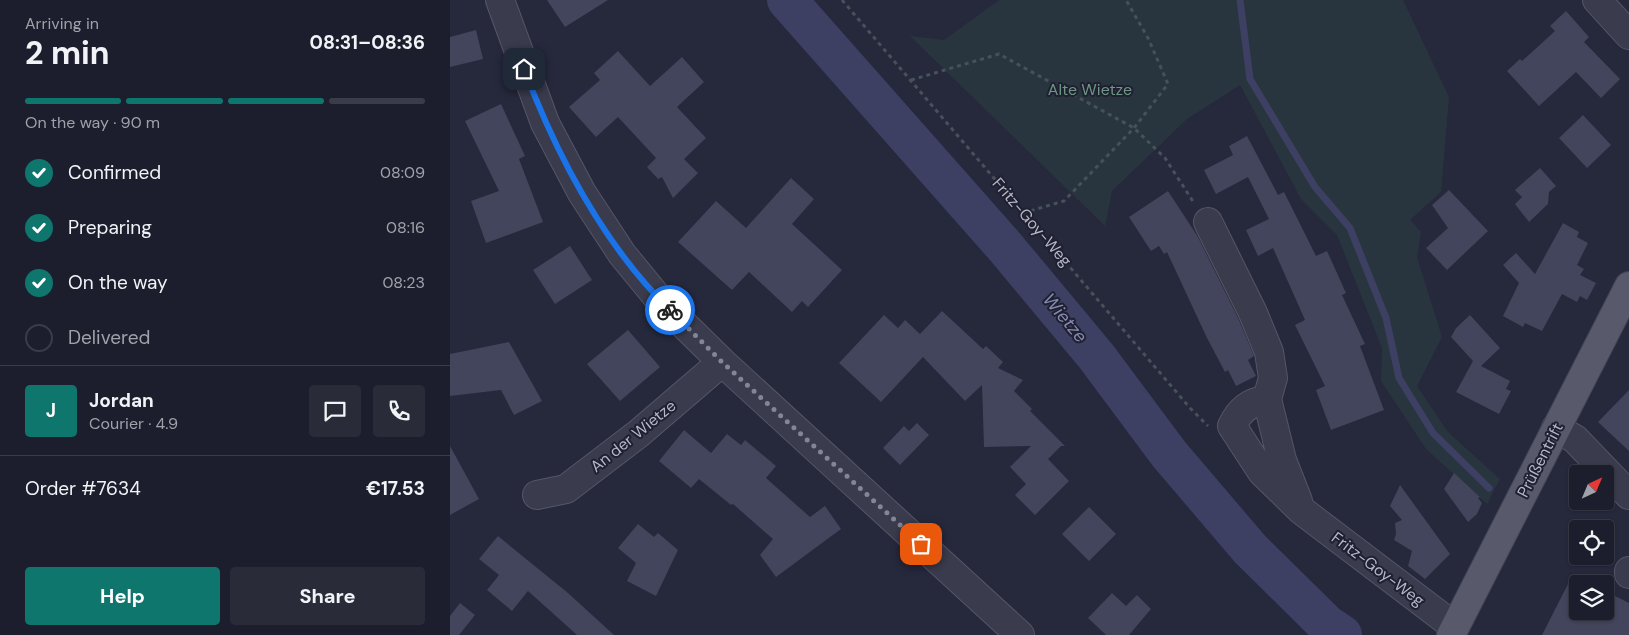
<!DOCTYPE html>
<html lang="en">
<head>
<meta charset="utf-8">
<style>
  :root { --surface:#1c1e2d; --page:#292b39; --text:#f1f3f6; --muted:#a0a2aa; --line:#3a3c49; --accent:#0f766e }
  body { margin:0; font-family:"DM Sans",sans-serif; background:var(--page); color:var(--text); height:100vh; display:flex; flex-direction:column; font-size:19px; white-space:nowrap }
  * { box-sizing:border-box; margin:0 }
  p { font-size:16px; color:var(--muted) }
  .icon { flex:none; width:28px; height:28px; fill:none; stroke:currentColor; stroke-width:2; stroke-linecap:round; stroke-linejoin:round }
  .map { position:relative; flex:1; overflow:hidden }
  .drawer { display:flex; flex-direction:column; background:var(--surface); width:450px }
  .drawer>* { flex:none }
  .needle { width:32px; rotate:44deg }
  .controls { position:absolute; left:1119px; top:465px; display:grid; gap:10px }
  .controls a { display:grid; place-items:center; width:45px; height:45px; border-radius:5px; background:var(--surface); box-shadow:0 1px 4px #0004,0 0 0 1px var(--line); font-size:25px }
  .pin { position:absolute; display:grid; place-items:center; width:42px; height:42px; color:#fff; margin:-21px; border-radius:10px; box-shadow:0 2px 8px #0006 }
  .courier { position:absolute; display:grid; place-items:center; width:50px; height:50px; margin:-25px; border:4px solid #1a73e8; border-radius:50%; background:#fff; color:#222; box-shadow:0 1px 6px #0007 }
  .head em { font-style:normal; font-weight:700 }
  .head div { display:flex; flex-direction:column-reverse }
  .head { display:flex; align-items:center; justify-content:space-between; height:85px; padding:0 25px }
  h1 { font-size:32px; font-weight:700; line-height:38px }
  .bar { display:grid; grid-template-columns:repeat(4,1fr); gap:8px 5px; align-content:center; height:60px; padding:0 25px }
  .bar i { height:6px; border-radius:4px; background:var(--line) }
  .bar .current { background:var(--accent) }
  .bar p { grid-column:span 4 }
  .line { display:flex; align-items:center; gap:12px; padding:0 25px; border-top:1px solid var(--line) }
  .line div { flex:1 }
  .round { display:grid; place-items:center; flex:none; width:52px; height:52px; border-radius:5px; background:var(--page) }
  ol { padding:0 25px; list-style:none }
  li { display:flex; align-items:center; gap:15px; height:55px }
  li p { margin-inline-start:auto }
  li .icon { padding:5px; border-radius:50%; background:var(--accent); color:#fff; stroke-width:4 }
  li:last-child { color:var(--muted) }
  li i { width:28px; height:28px; border:2px solid var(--line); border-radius:50% }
  .button { display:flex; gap:10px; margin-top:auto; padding:10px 25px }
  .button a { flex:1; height:58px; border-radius:5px; background:var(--accent); color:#fff; font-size:20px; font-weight:700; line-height:58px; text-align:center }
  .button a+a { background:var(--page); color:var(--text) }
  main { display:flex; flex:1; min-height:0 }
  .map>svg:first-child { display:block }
  .green { fill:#29353e }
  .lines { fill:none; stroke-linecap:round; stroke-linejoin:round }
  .stream { stroke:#3d4063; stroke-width:7 }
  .river { stroke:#3d4063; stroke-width:40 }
  .building { fill:#42455b }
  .minor-casing { stroke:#555667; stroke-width:30 }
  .major-casing { stroke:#434455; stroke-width:30 }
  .path { stroke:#46515a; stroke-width:3; stroke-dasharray:4 4; stroke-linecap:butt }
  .minor { stroke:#3a3b4c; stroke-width:28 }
  .major { stroke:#585a6c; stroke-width:28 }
  .done { stroke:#848596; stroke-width:5; stroke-dasharray:0 9 }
  .route { stroke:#1a73e8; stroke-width:6 }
  .labels { text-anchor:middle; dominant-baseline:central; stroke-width:4; stroke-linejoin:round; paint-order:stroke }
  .park-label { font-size:16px; fill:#6f9685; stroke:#1f2031 }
  .street-label { font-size:16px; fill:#b6b7c7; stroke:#1f2031 }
  .water-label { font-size:18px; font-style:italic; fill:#878bb1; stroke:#1f2031 }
</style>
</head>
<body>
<main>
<section class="drawer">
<div class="head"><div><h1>2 min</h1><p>Arriving in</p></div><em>08:31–08:36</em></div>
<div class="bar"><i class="current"></i><i class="current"></i><i class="current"></i><i></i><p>On the way · 90 m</p></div>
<ol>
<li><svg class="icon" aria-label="check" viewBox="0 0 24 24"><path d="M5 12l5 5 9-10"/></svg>Confirmed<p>08:09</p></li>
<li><svg class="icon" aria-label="check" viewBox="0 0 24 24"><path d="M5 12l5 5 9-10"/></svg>Preparing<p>08:16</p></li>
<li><svg class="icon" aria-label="check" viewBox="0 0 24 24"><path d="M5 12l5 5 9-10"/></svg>On the way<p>08:23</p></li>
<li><i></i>Delivered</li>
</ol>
<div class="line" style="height:90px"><b class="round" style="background:var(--accent);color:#fff">J</b><div><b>Jordan</b><p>Courier · 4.9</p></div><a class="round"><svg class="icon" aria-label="chat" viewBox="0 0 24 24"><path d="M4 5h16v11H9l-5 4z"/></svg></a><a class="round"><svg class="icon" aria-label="phone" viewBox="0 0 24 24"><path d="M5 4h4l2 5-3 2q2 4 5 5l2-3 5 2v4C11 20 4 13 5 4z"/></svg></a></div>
<div class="line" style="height:65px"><div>Order #7634</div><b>€17.53</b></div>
<div class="button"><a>Help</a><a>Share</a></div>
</section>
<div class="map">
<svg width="1179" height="635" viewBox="0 0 1179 635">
  <rect width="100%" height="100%" fill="#26283c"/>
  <path class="green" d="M549 0H953L999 97 991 192 960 220 971 232 967 257 992 337 967 386 997 431 1050 479 1037 504 976 449 931 381 932 348 887 235 851 199 790 85 737 119 662 191 655 226 460 36 494 40Z"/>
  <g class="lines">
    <path class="stream" d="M790 0 800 79 865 187 900 228 936 318 949 378 983 433 1039 488"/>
    <path class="river" d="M337 0 556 248 646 356 719 454 800 549 877 625 892 635"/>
  </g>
  <path class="building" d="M97 0H158L115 27Z
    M1116 11 1139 37 1134 42 1170 79 1151 98 1126 72 1089 106 1057 71 1070 59 1072 61 1105 31 1100 26Z
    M26 30 33 59 0 67V37Z
    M168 51 200 86 232 57 254 82 227 107 256 138 234 159 248 173 223 198 212 177 208 179 197 167 206 158 168 117 146 137 119 107 150 80 144 73Z
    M51 104 75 156 69 159 93 222 36 243 21 201 49 191 15 121Z
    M1133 115 1161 145 1137 168 1109 138Z
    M797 136 828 195 834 192 866 256 877 251 896 293 892 295 915 344 910 346 934 410 881 430 866 390 875 386 845 325 855 320 823 248 808 256 796 230 819 219 798 177 766 194 754 170 783 155 779 146Z
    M1090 168 1106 186 1099 192 1098 204 1079 222 1065 204 1072 197 1065 190Z
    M341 178 364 199 342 224 392 270 358 307 352 301 342 312 299 272 282 290 228 242 266 201 296 228Z
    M999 190 1038 231 997 270 976 248 998 228 982 205Z
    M718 191 748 237 789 320 804 356 798 360 806 376 786 386 778 370 775 372 757 338 717 252 714 254 709 246 701 251 679 217Z
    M1113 223 1129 232 1127 237 1138 243 1127 265 1134 269 1130 275 1146 283 1137 300 1130 296 1127 302 1112 294 1092 331 1075 323 1073 327 1053 316 1069 283 1053 265 1066 253 1085 274Z
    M120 246 142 280 105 304 83 270Z
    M492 311 533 349 536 346 553 362 548 368 573 380 564 391 582 409 580 411 615 446H611L598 459 619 481 585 515 565 495 576 484 560 467 581 446 534 447 532 385 515 401 473 357 431 402 389 363 434 315 448 328 455 320 470 334Z
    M1020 315 1050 348 1031 366 1060 381 1056 389 1061 391 1049 414 1006 392 1023 361 1001 337 1006 328Z
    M178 330 210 367 170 401 137 364Z
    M59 342 92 401 64 415 51 390 0 396V354Z
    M1179 390V451L1148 422Z
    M467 423 479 435 450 465 433 448 454 426 459 431Z
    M234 430 261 453 277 434 291 445 295 440 326 466 316 478 360 517 375 506 391 529 326 577 310 555 323 539 283 504 281 505 249 479 241 488 209 461Z
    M0 446 29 499 0 515Z
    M1004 473 1030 497 1028 498 1032 503 1027 514 1018 522 994 489Z
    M950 485 1000 554 975 579 958 566 962 551 944 540 946 534 945 523 952 520 940 506Z
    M639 507 666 534 639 561 612 534Z
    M188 524 204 537 208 533 228 550 206 596 177 581 186 563 168 548Z
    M48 536 118 593 164 635H127L78 591 62 611 37 590 49 575 29 559Z
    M1119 582 1128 587V611H1155V591L1179 603V635H1092Z
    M662 593 676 606 687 595 701 609 679 635H656L638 618Z
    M10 603 25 615 9 635H0V616Z"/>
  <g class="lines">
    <defs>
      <path id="minor" d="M50 0 95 123 132 193 172 254 213 304 272 362 570 635
        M1147 0 1179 35
        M758 222 803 313 819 352 823 378 817 399 832 460 848 501
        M817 399C799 403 790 409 782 426L812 472 851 510 1005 627
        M1106 428 1125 439 1179 495
        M87 495 116 489 188 434 272 362
        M1179 571V574"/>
      <path id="major" d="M1001 635 1179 286"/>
    </defs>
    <use href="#minor" class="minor-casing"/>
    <use href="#major" class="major-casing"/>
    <path class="path" d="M392 0 740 408 758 426
      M461 80 549 54 684 128 715 158 744 203
      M573 213 614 201 684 128 718 84 698 38 676 0"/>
    <use href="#minor" class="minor"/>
    <use href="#major" class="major"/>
  </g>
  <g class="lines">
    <path class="done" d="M220 310 272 362 471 544"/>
    <path class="route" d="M74 69C107 156 153 244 220 310"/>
  </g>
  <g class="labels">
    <g class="park-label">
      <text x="640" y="89">Alte Wietze</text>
    </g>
    <g class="street-label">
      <text transform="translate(582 222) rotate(49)">Fritz-Goy-Weg</text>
      <text transform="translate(183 436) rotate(-39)">An der Wietze</text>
      <text transform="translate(1090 460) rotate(-63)">Prüßentrift</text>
      <text transform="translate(928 569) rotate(37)">Fritz-Goy-Weg</text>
    </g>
    <g class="water-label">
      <text transform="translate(615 318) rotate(50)">Wietze</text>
    </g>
  </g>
</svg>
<div class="controls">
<a><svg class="needle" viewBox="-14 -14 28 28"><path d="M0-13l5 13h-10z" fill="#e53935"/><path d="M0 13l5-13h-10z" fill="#a0a2aa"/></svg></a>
<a><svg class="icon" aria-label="locate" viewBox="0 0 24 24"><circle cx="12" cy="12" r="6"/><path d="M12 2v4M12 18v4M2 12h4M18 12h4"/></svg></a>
<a><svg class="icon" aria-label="layers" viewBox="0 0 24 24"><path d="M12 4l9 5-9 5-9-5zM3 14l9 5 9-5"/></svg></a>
</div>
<div class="pin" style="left:471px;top:544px;background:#ea580c"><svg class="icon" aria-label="bag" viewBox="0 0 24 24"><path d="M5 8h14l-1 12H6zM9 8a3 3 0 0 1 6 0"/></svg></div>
<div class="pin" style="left:74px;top:69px;background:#1f2937"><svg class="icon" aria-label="home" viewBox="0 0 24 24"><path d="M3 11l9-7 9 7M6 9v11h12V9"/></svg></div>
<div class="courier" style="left:220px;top:310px"><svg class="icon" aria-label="bike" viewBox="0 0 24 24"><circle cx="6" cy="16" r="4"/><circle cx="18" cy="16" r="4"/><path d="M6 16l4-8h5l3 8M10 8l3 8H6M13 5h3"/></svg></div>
</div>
</main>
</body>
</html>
